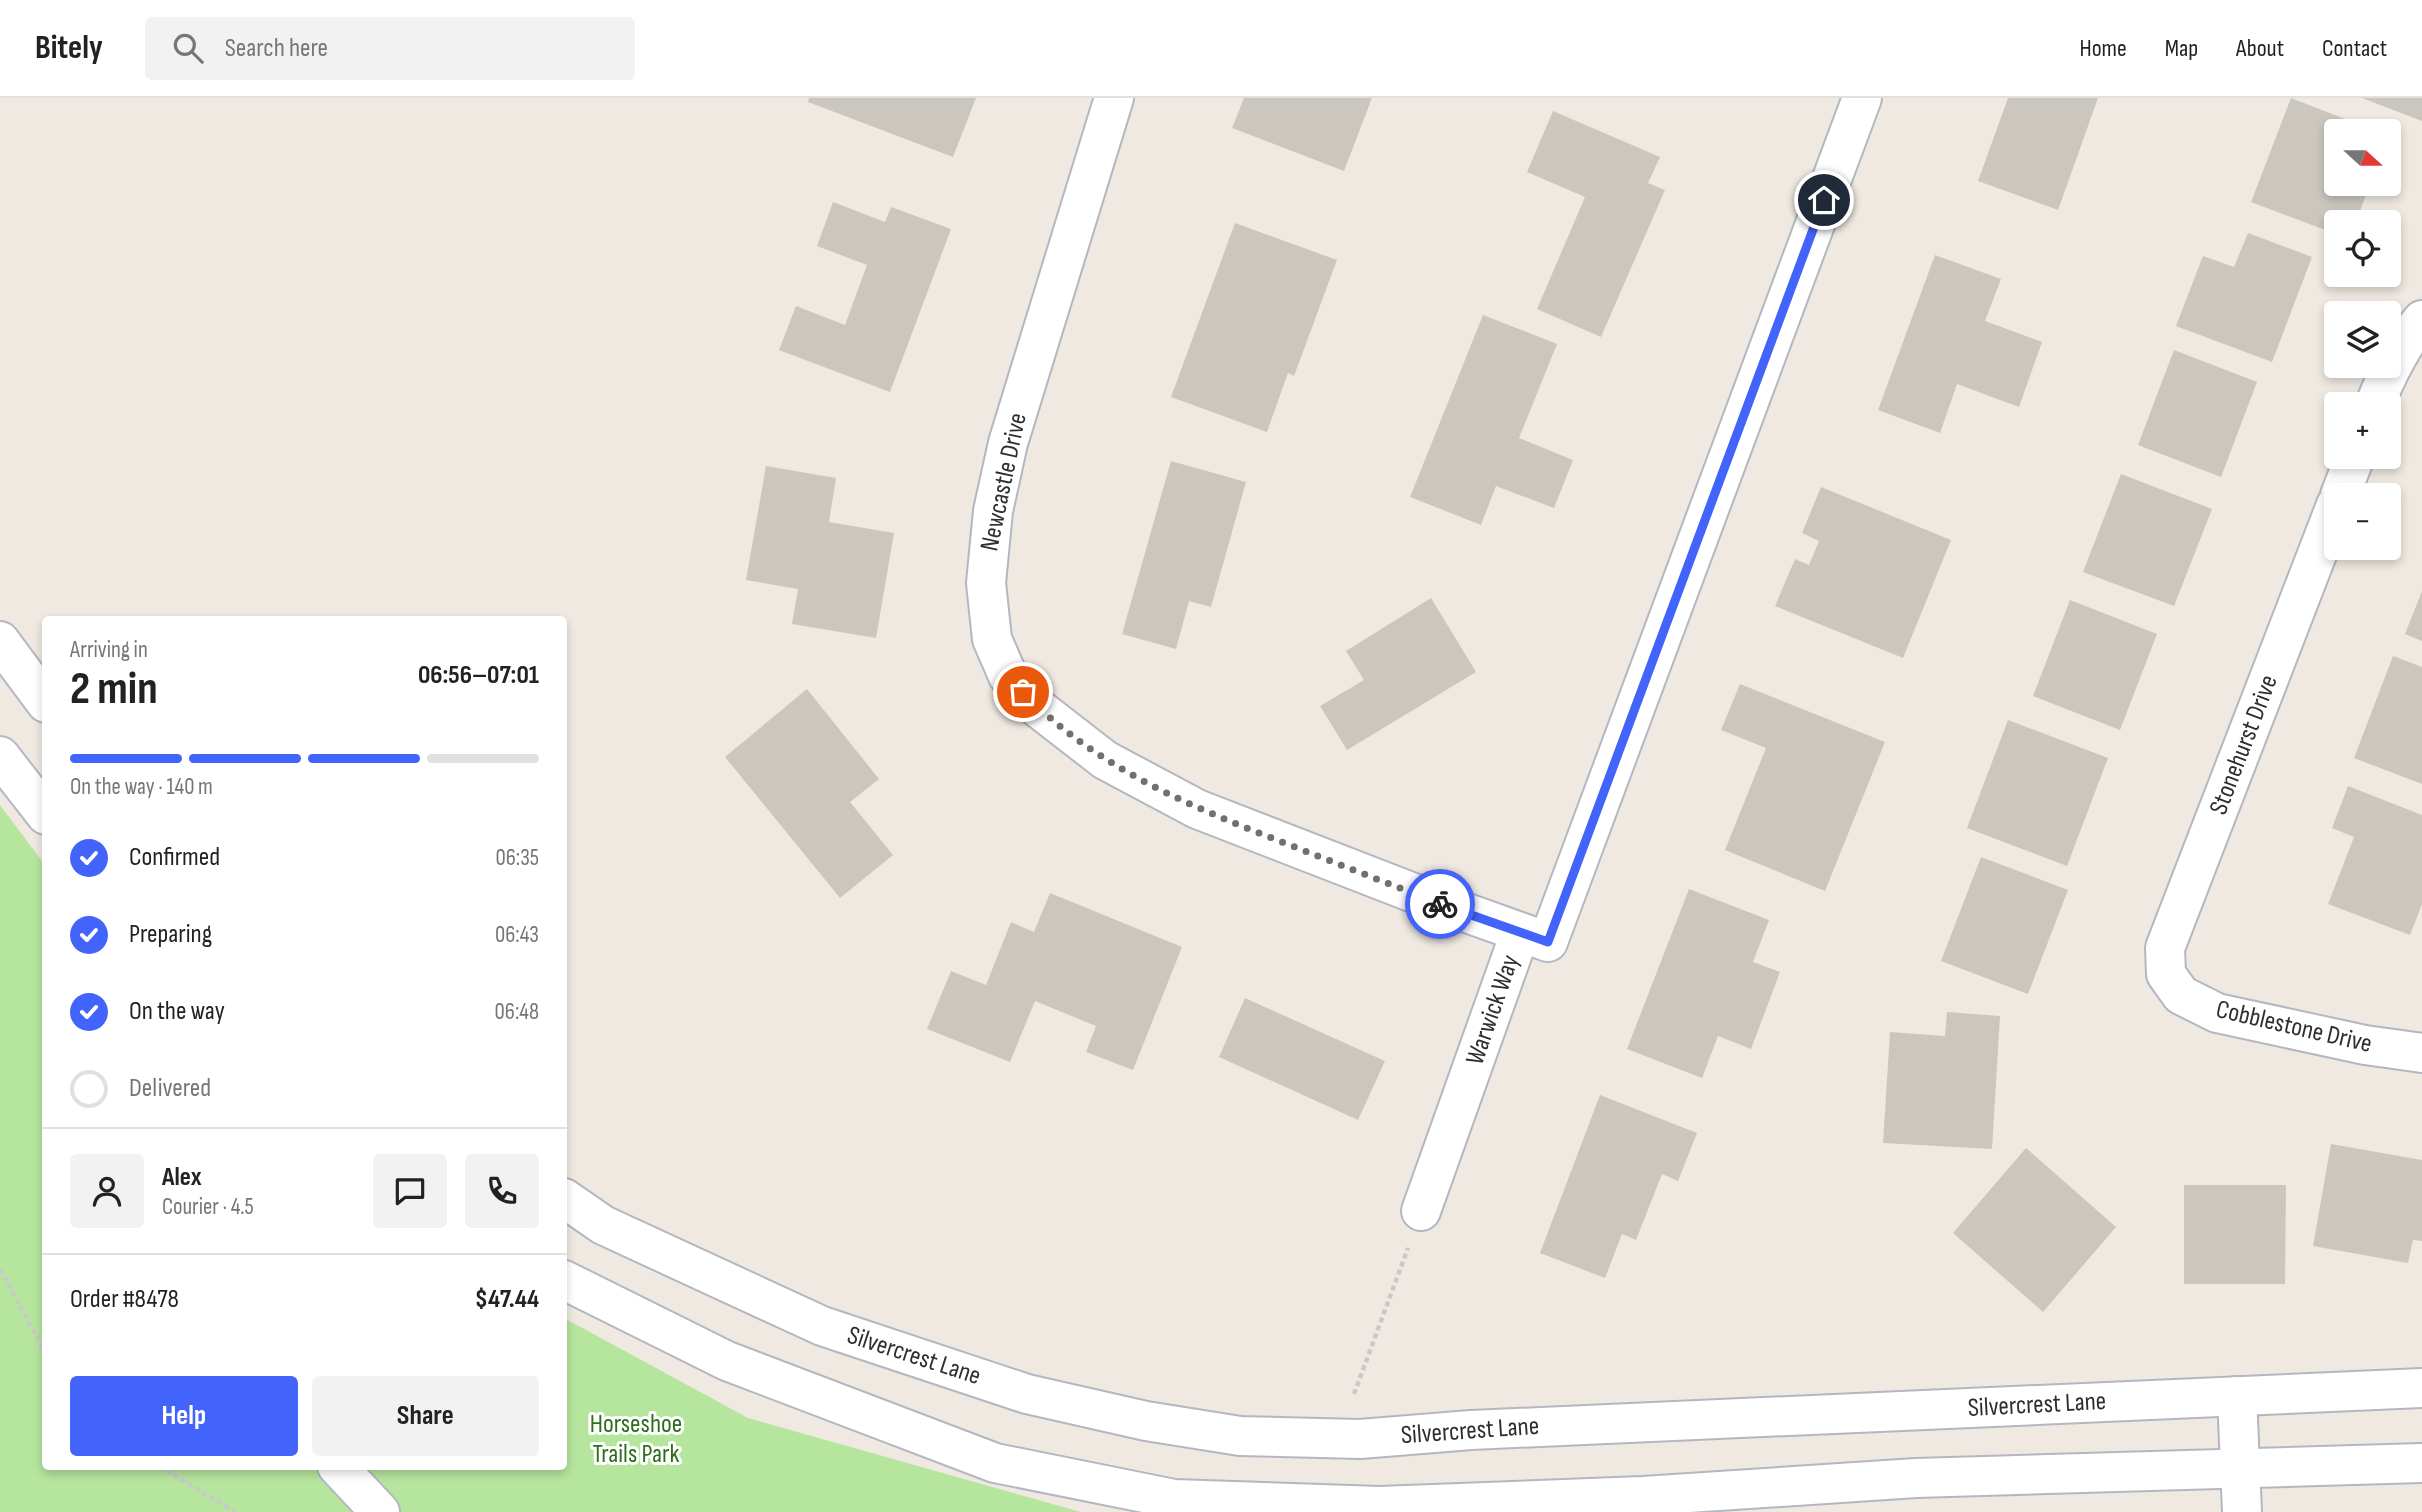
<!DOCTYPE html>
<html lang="en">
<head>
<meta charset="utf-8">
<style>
  :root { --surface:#fff; --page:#f2f2f2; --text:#222; --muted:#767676; --line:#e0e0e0; --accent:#4264fb }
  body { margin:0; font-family:"Sofia Sans Condensed",sans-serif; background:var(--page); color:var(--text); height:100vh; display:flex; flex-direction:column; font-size:26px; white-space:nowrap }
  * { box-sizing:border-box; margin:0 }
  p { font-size:23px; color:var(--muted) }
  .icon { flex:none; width:38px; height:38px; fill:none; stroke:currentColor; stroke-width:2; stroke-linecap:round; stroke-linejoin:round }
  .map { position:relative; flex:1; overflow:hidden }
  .panel { position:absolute; left:42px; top:518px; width:525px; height:854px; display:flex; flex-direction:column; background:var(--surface); border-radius:7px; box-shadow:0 4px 10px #0003 }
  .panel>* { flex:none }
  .needle { width:46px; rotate:111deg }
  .tools { position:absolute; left:2324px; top:21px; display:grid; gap:14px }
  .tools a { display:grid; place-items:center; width:77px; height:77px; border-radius:7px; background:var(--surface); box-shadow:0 4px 10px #0003; font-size:35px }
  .pin { position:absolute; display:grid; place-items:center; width:60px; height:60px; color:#fff; margin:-30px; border:4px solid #fff; border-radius:50%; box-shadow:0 2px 7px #0007 }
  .courier { position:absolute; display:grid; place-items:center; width:70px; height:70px; margin:-35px; border:5px solid #4264fb; border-radius:50%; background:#fff; color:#222; box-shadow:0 2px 9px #0007 }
  .overview em { font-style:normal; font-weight:700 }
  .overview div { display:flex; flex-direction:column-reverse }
  .overview { display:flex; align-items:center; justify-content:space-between; height:119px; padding:0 28px }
  h1 { font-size:46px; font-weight:700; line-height:52px }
  .bar { display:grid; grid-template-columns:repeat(4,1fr); gap:10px 7px; align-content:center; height:84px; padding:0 28px }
  .bar i { height:9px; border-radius:5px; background:var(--line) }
  .bar .selected { background:var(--accent) }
  .bar p { grid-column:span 4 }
  .line { display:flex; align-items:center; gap:18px; padding:0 28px; border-top:2px solid var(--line) }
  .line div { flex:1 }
  .round { display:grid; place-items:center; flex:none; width:74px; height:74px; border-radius:7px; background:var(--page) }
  ol { padding:0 28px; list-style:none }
  li { display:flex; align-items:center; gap:21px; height:77px }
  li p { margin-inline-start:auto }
  li .icon { padding:7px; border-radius:50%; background:var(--accent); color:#fff; stroke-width:4 }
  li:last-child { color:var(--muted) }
  li i { width:38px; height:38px; border:4px solid var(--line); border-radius:50% }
  .button { display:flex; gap:14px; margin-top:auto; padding:14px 28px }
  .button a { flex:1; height:80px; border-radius:7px; background:var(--accent); color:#fff; font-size:28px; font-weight:700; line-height:80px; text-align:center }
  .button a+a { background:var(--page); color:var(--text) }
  header { display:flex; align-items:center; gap:42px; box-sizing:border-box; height:98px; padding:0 35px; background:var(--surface); border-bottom:2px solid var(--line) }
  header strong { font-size:33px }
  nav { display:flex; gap:38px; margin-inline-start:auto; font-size:24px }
  .search { width:490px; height:63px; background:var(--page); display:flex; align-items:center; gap:18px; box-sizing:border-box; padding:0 24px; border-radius:7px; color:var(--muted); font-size:26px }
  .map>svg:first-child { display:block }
  .green { fill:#b6e59e }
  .building { fill:#cbc7bf }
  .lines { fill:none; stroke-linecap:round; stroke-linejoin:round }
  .minor-casing { stroke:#b4b7c1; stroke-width:42 }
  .tertiary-casing { stroke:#b4b7c1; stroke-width:42 }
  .path { stroke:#c9c9c9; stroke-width:4.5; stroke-dasharray:5 3.5; stroke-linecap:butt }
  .minor { stroke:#fff; stroke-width:38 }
  .tertiary { stroke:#fff; stroke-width:38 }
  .done { stroke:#726f6d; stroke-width:7; stroke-dasharray:0 12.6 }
  .route { stroke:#4264fb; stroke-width:9 }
  .labels { text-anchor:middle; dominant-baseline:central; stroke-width:6; stroke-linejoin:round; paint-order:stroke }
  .street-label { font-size:26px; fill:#2e2e2e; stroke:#fff }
  .park-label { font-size:26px; fill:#2c6e1b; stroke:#fff }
</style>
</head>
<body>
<header>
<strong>Bitely</strong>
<div class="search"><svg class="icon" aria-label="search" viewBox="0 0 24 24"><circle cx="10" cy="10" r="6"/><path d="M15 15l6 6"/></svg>Search here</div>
<nav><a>Home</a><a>Map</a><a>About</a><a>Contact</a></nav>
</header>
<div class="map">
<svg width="2422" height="1414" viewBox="0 0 2422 1414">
  <rect width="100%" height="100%" fill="#efe9e1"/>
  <path class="green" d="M0 707 45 767 46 1368H564V1220L748 1320 1081 1414H0Z"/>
  <path class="building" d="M809 0H976L953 59 808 4Z
    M1244 0H1372L1344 73 1232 30Z
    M2008 0H2098L2058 112 1978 83Z
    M2291 0 2376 33H2336V86H2370L2356 124H2336V136L2251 104Z
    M2362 0H2422V23Z
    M1553 13 1660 59 1648 85 1665 92 1601 239 1537 211 1585 99 1527 74Z
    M833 104 885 124 891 109 951 131 890 294 779 252 796 208 845 227 867 167 817 148Z
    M1235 125 1337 162 1294 278 1288 275 1267 334 1171 299Z
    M2248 135 2312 159 2272 264 2176 228 2203 158 2234 169Z
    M1935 157 2001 181 1985 223 2042 244 2019 309 1957 286 1940 335 1878 312Z
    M1483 217 1557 246 1519 340 1573 362 1554 410 1496 388 1481 427 1410 399Z
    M2174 252 2257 284 2221 379 2138 347Z
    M1171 363 1246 384 1211 509 1189 503 1176 551 1122 536Z
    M766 368 836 380 829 424 894 435 876 540 792 526 798 491 746 482Z
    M2121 376 2212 411 2174 508 2083 474Z
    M1821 389 1951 442 1903 560 1775 508 1795 461 1809 467 1819 443 1802 435Z
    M2422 493V543L2405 536Z
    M1431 500 1476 574 1347 652 1320 608 1364 582 1346 553Z
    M2070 502 2157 536 2120 632 2033 598Z
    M2393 558 2422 569V686L2354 660Z
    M1740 586 1885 644 1825 793 1725 752 1766 650 1721 632Z
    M807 591 879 681 850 704 893 757 840 800 725 659Z
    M2008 622 2108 660 2067 768 1967 730Z
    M2348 688 2422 717V806L2410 837 2328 806 2354 739 2332 730Z
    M1981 759 2068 792 2028 896 1941 863Z
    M1689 791 1769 822 1753 864 1780 874 1751 951 1718 938 1702 980 1627 951Z
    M1050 795 1182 849 1133 972 1086 954 1096 928 1035 903 1010 964 927 931 951 873 986 887 1011 824 1034 834Z
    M1245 900 1385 963 1358 1022 1219 959Z
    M1947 914 2000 918 1992 1051 1883 1045 1890 934 1945 938Z
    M1600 997 1697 1035 1678 1083 1662 1076 1636 1142 1622 1136 1605 1180 1540 1155Z
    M2331 1046 2422 1062V1143L2413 1142 2408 1165 2313 1148Z
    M2026 1050 2116 1129 2043 1214 1953 1135Z
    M2184 1087H2286L2285 1186H2184Z"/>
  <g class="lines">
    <defs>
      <path id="minor" d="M1114 0 1008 345 993 413 986 485 992 541 1008 578 1038 610 1105 662 1197 711 1442 806 1548 844 1862 0
        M2375 306C2387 276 2401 247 2422 222
        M2340 397 2355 359
        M2336 407 2165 850 2166 876 2181 897 2217 915 2365 947 2422 955
        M1421 1113 1520 835
        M2237 1298 2242 1414
        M337 1368 380 1414"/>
      <path id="tertiary" d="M0 543 46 605
        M0 658 46 717
        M564 1100 603 1127 822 1228 1027 1296 1146 1323 1240 1338 1360 1341 1471 1332 2422 1290
        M564 1182 727 1263 995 1365 1174 1401 1379 1408 1643 1398 1916 1380 2422 1365"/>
    </defs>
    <use href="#minor" class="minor-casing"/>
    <use href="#tertiary" class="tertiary-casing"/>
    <path class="path" d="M0 1171 46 1256
      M1354 1296 1408 1150
      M159 1368 235 1414"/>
    <use href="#minor" class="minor"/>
    <use href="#tertiary" class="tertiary"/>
  </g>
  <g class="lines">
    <path class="done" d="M1023 594C1095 669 1187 707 1282 744 1335 765 1388 785 1440 806"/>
    <path class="route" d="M1440 806 1548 844 1824 102"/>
  </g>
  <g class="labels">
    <g class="street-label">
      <text transform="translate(1004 384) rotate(-78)">Newcastle Drive</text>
      <text transform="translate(2244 647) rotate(-69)">Stonehurst Drive</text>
      <text transform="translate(1493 912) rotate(-71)">Warwick Way</text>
      <text transform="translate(2294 929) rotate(13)">Cobblestone Drive</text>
      <text transform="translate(914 1258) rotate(18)">Silvercrest Lane</text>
      <text transform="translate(2037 1307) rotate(-3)">Silvercrest Lane</text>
      <text transform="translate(1470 1333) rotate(-4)">Silvercrest Lane</text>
    </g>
    <g class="park-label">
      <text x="636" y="1326">Horseshoe<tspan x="636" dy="30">Trails Park</tspan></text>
    </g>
  </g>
</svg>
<div class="tools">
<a><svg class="needle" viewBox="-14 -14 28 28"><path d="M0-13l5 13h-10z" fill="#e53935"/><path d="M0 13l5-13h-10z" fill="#767676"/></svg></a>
<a><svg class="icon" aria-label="locate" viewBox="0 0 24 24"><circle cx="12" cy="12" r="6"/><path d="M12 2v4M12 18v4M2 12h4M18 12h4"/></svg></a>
<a><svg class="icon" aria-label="layers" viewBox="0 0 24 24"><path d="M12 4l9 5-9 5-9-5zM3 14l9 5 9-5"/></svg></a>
<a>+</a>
<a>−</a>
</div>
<div class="pin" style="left:1023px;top:594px;background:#ea580c"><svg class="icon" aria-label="bag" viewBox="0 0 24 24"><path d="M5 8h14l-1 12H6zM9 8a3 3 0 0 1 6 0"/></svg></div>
<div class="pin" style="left:1824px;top:102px;background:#1f2937"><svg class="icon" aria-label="home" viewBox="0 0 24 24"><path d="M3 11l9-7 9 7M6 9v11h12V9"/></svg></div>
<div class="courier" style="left:1440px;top:806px"><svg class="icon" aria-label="bike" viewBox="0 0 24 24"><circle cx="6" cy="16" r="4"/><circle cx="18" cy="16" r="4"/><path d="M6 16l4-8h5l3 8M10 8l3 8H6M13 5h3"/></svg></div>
<section class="panel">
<div class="overview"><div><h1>2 min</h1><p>Arriving in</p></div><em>06:56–07:01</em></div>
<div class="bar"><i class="selected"></i><i class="selected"></i><i class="selected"></i><i></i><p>On the way · 140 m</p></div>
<ol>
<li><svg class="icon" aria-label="check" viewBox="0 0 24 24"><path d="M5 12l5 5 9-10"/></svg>Confirmed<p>06:35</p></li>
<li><svg class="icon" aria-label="check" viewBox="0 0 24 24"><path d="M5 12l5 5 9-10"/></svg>Preparing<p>06:43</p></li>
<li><svg class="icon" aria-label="check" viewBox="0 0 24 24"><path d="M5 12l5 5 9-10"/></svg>On the way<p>06:48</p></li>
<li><i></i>Delivered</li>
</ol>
<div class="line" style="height:126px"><a class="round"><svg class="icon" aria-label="person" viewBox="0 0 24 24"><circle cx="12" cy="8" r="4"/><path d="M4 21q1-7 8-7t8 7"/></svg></a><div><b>Alex</b><p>Courier · 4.5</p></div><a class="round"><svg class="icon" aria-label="chat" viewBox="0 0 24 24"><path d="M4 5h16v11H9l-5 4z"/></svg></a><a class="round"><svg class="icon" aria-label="phone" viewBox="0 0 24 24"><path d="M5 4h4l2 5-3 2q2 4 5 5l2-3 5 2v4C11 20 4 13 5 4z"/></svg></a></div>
<div class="line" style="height:91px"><div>Order #8478</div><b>$47.44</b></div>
<div class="button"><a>Help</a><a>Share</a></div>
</section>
</div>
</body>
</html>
